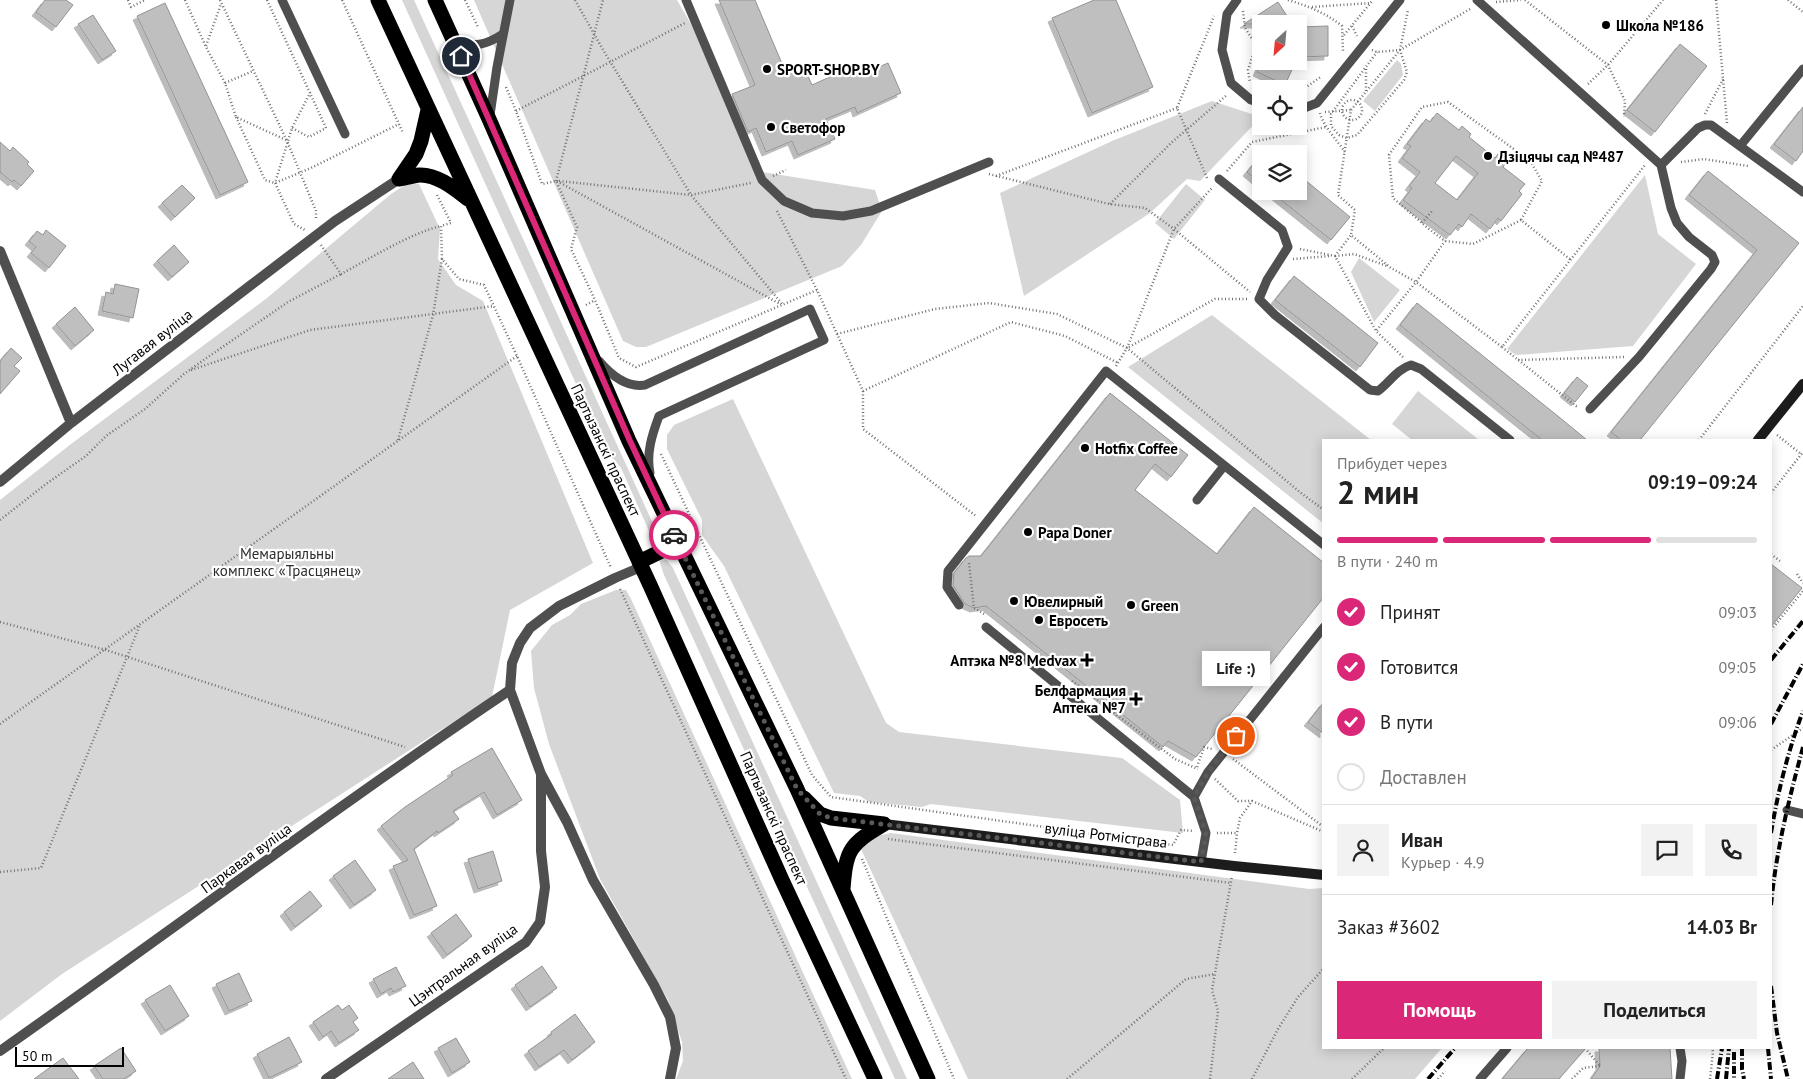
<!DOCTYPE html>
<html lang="ru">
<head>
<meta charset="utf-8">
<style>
  :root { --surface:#fff; --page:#f2f2f2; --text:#222; --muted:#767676; --line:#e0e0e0; --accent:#db2777 }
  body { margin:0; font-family:"PT Sans",sans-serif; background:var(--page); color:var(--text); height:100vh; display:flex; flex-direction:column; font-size:19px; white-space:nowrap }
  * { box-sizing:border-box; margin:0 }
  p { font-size:16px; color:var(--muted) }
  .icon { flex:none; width:28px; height:28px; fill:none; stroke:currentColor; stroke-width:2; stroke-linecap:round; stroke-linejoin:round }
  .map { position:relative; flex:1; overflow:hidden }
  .side { position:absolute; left:1322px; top:439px; width:450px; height:610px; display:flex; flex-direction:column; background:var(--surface); border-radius:0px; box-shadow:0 2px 12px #0003 }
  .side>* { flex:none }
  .needle { width:32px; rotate:206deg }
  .controls { position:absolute; left:1252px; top:15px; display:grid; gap:10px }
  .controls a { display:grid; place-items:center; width:55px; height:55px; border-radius:0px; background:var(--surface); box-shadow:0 2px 12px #0003; font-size:25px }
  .scale { position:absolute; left:15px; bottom:12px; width:109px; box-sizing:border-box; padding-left:5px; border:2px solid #000; border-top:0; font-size:14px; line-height:18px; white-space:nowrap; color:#000; -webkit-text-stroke:4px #fff; paint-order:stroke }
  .pin { position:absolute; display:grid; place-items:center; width:42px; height:42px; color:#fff; margin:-21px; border:2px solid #fff; border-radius:50%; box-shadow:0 1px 5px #0007 }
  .courier { position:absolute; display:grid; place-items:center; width:50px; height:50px; margin:-25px; border:4px solid #db2777; border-radius:50%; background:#fff; color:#222; box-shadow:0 1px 6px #0007 }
  .bubble { position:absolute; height:35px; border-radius:0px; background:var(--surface); box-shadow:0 2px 12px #0003; font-size:16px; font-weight:800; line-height:35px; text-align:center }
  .headline em { font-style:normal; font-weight:800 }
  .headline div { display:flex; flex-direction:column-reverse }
  .headline { display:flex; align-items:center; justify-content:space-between; height:85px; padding:0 15px }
  h1 { font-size:32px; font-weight:800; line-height:38px }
  .bar { display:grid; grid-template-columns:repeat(4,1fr); gap:8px 5px; align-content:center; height:60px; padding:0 15px }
  .bar i { height:6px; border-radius:4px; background:var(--line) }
  .bar .selected { background:var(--accent) }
  .bar p { grid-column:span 4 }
  .line { display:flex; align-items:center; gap:12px; padding:0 15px; border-top:1px solid var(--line) }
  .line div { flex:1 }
  .round { display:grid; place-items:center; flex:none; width:52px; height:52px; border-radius:0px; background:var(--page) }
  ol { padding:0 15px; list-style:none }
  li { display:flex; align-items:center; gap:15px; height:55px }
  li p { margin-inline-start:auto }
  li .icon { padding:5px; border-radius:50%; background:var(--accent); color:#fff; stroke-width:4 }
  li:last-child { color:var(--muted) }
  li i { width:28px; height:28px; border:2px solid var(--line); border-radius:50% }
  .action { display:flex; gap:10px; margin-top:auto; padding:10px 15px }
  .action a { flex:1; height:58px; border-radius:0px; background:var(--accent); color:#fff; font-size:20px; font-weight:800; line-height:58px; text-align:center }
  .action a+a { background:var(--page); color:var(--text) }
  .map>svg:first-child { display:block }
  .green { fill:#d6d6d6 }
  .building { fill:#bfbfbf; stroke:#939393; fill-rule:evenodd; filter:url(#shadow) }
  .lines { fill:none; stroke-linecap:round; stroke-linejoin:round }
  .path { stroke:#717171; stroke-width:2.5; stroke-dasharray:1 2.5; stroke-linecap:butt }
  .lane { stroke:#4f4f4f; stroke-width:9 }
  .street { stroke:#4f4f4f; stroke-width:10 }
  .secondary { stroke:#1c1c1c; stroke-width:10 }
  .highway { stroke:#000; stroke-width:15 }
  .rail { stroke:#000; stroke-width:4; stroke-dasharray:8 2.5 1 2.5; stroke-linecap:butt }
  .done { stroke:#595959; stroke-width:5; stroke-dasharray:0 9 }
  .route { stroke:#db2777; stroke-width:6 }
  .poi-dot { fill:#000; stroke:#fff; stroke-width:2 }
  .labels { text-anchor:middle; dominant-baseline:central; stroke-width:4.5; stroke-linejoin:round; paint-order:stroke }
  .poi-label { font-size:15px; font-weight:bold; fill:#000; stroke:#fff; text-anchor:start }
  .street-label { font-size:15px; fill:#000; stroke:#fff }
  .park-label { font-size:15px; fill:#2d2d2d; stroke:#fff }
</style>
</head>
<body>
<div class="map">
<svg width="1803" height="1079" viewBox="0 0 1803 1079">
  <defs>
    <filter id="shadow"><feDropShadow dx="-4" dy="4" stdDeviation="0" flood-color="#0004"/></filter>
  </defs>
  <rect width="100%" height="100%" fill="#fff"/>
  <path class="green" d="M402 0H414L655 528 657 534 656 537H652L650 533 621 468 606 450Z
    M474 0H677L710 57 756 171 875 190 882 211 861 245 842 266 646 347H636L623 341Z
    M1397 60 1401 64 1403 75 1375 111 1363 101Z
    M1212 101 1261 117 1200 181 1187 179 1150 213 1024 296 1000 193 1112 141Z
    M1645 175 1658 234 1696 264 1633 346 1516 355 1507 349Z
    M408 183 419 184 440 229 438 259 456 285 483 301 593 563 510 610 492 697 62 974 0 1021V500L71 444 267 298 391 194Z
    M1186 184 1205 200 1174 239 1155 223Z
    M1359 258 1400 290 1374 322 1351 272Z
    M1212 315 1371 440H1324V524L1128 367Z
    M1418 391 1479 440H1412L1392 424Z
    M733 399 886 723 899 732 1122 758 1180 800 1183 833 931 804 922 807 869 802 860 796 834 793 724 566 702 535V520L667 449V435L674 425Z
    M662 558 667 560 673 568 907 1079H895L664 575 659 560Z
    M616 590H626L631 599 852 1079H676L683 1061 682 1042 668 1000 600 879 549 744 534 688 531 651 552 625 570 615 581 604Z
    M891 833 1309 889 1324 888V1048H1442L1415 1079H968L860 847 872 837Z"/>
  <path class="building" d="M45 0H66L73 5 56 27 36 12Z
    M719 0H755L786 73 803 65 812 85 854 66 858 76 888 63 901 93 857 113 855 107 826 119 835 139 798 155 792 141 766 152 756 128 748 132 732 94 755 85Z
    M1094 0H1116L1153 87 1092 113 1052 18Z
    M1278 2 1292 24H1244Z
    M165 3 248 182 220 195 137 16Z
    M93 15 116 51 102 60 78 24Z
    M1328 26V56L1299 57V27Z
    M1680 44 1707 66 1655 132 1627 110Z
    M1262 61H1296L1285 85 1257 72Z
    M1803 107V151L1796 161 1774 144Z
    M1437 113 1459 130 1462 126 1471 134 1469 137 1495 158 1498 154 1507 161 1503 167 1525 184 1519 191 1522 194 1501 221 1498 218 1490 229 1471 214 1462 227 1459 224 1450 235 1403 200 1412 188 1409 186 1420 172 1402 158 1411 146 1407 144 1426 119 1430 122ZM1456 156 1478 173 1457 200 1435 183Z
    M0 142 10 151 13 147 29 162 27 164 34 171 21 186 14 180 12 182 0 172Z
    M1261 155V184L1247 172Z
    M1708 171 1799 243 1640 440H1621L1611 432 1757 250 1689 195Z
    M1299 175 1350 217 1331 240 1270 191H1299Z
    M182 185 195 198 175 217 162 203Z
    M46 230 66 246 49 268 31 253 36 247 29 241 37 231 43 235Z
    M174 245 189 262 172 277 157 261Z
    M1294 276 1378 343 1360 367 1275 300Z
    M115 284 139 289 133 318 102 311 106 292 113 294Z
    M1417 303 1559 417 1587 440H1542L1512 416 1400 325Z
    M75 307 94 330 75 346 56 324Z
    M11 348 22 358 14 366 20 371 0 394V361Z
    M1577 377 1588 386 1575 402 1564 393Z
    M1110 393 1188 455 1171 477 1155 464 1135 490 1217 554 1254 507 1324 563V597L1196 757 1168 741 1163 747 986 606 974 608 965 604 953 585 954 573 966 558 969 556H981Z
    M1771 564 1802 588 1771 627Z
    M1324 702V734L1308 722Z
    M492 748 522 800 497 815 484 792 453 811 459 819 438 833 437 831 414 849 437 906 414 915 393 866 408 860 381 826 405 807 453 775 451 772Z
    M493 851 502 881 478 889 468 859Z
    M355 860 376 890 354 905 333 876Z
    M310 891 322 906 295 927 284 912Z
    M456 914 472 936 447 955 431 933Z
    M542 966 557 988 530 1007 515 985Z
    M396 967 406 986 393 992 391 988 381 994 373 979Z
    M239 973 252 1001 229 1011 216 984Z
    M170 985 189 1016 165 1031 145 1000Z
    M338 1005 342 1010 349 1005 358 1018 353 1022 359 1030 339 1043 331 1031 323 1037 313 1022Z
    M575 1014 595 1042 572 1060 564 1050 539 1067 528 1051 552 1034 551 1032Z
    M289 1037 302 1062 269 1078 257 1054Z
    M456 1038 470 1062 452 1073 438 1048Z
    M121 1048 136 1071 124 1079H103L94 1066Z
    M1528 1048H1586L1559 1079H1502Z
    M1599 1048H1670L1672 1079H1591L1600 1066Z
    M63 1058 79 1079H34Z
    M413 1062 424 1079H388Z"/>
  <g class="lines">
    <path class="path" d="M128 0 131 7 145 0
      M185 0 206 47 225 83 236 117 286 140
      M220 0 287 141 316 211V220
      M267 0 310 93 292 128 275 183 294 224 305 230
      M342 0 403 133
      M465 0 478 27
      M575 0 602 48 691 195 783 305
      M1288 0C1308 6 1326 13 1342 26L1343 51
      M1525 0 1608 65 1625 101 1624 117
      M1716 0 1727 123
      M1788 0 1803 12
      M1496 2 1521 0
      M1312 7 1371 3
      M1470 9 1400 50 1351 110 1338 195 1355 210 1351 235 1391 268 1416 282 1502 347 1645 165
      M1243 11 1245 28 1256 45 1248 70 1250 83
      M1352 26 1357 36
      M1344 35 1373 0
      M206 46 221 4
      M1372 50 1377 52 1400 50 1407 72 1404 80 1357 135 1347 138 1339 135 1331 126V114L1377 52
      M1400 50 1408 10
      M225 83 253 71
      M1588 84 1608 65 1663 0
      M506 87 516 111 542 184 556 181 577 227 571 249 595 300 619 358 636 367 817 290 863 391 1011 322 1065 336 1118 363
      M1366 91V67
      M1299 92 1322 76
      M1342 110a10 10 0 1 1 20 0a10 10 0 1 1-20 0Z
      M516 111 685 23
      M1325 112 1351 110
      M1320 113C1323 126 1337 140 1345 152
      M1705 114 1723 79
      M236 117 265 180 275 183 311 168 399 124
      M292 128 309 137 326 128 310 93
      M1681 162 1704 159 1748 166
      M1227 171 1252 142 1326 127
      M989 174 1109 204 1145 208 1174 229 1250 292
      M773 176 786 170
      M996 176 1177 108
      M1207 178 1177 108 1214 16
      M556 181 603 0
      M557 181 780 304
      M559 181 691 195 751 183
      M437 195 451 223 441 226 442 259 459 279 484 285 517 356 611 568
      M1110 204 1171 143 1227 95
      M777 211 817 290
      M1521 220 1473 244 1445 241 1429 229 1393 198 1389 155 1422 107 1448 102 1525 157 1532 164 1542 181 1521 220 1571 260
      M1422 223 1432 211
      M321 245 341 274C369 259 411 233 441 226
      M1300 249 1335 256 1376 331
      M1335 256 1351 235
      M1335 256 1354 254 1387 266
      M1293 259 1330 256
      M586 305 595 300
      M837 334 935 309 989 303 1057 314 1127 348 1301 493 1324 510
      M1129 347 1215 299H1248
      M1502 347 1576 406 1579 407
      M1403 357 1376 331 1416 282 1445 241
      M1518 360 1624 357
      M1116 366 1127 348 1174 229 1212 188
      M191 370 310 330 494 306
      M863 391V429L976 516
      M1777 435 1801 454
      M398 440 433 315 442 259
      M1699 440 1803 306
      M661 454 812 775 831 797 1173 845 1181 830 1194 831
      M1771 493 1803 452
      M0 520 46 484 86 456 106 436 145 409 184 374 208 357 288 302 341 274
      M1771 554 1780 561
      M969 563 974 608 986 615
      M1797 574 1803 583
      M620 589 846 1079
      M0 622 106 650 405 747
      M1771 630 1803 591
      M1072 681 1175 759 1198 769
      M0 724 517 356
      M1771 750 1803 728
      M1233 759 1321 825
      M1197 767 1204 747 1212 749
      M1215 779 1238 801H1252
      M1217 833H1237L1240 818 1252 801 1324 832
      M888 839 1231 883
      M1235 853 1237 833
      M862 859 954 1079
      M0 872 41 868 140 625
      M1585 1048 1600 1066
      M1067 1079 1186 979 1215 974
      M1210 1079 1218 1011 1212 990 1232 876
      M1252 1079 1278 1029 1298 997 1324 968
      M1352 1079 1384 1048
      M1438 1079 1445 1071
      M1572 1079 1583 1068 1600 1066
      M1710 1079 1713 1052 1712 1048"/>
    <path class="lane" d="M282 0 345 134
      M686 0 762 180 784 201 812 213 843 216 871 211 989 162
      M1237 0 1227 14 1222 50 1231 83 1251 100 1261 103
      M1477 0 1661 165 1671 208 1677 223 1689 237 1712 255 1715 262 1711 269 1639 357 1590 409
      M454 41C474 48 486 45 503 34
      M1299 110 1317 103 1400 0
      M490 115 497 67 510 0
      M1740 146 1803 69
      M1661 165 1698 128 1705 125H1711L1803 192
      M1219 179 1282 230 1288 247 1267 280 1259 299 1275 315 1370 390 1378 391C1390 382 1397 369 1411 365L1421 369 1510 440
      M599 361C610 374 626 388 645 385L810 309 824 340 659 416C652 435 646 453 650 473
      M1197 500 1224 466
      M959 605 947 587 948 571 1106 371 1324 545
      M986 627 1194 797 1206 833 1201 862
      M1194 797 1208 772 1324 627
      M1787 810 1803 814
      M1480 1079 1507 1048
      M1680 1079 1682 1061 1680 1048"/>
    <path class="street" d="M0 251 71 423
      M0 482 71 423 251 285 335 221 399 179
      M641 567 615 578 559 606 530 628 520 643 512 663 510 690 541 774 567 822 593 880 654 985 670 1017 676 1048 670 1079
      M0 1051C171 931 337 806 510 690
      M326 1079 526 942 540 922 545 887 541 851V775"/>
    <path class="secondary" d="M1758 440 1803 384
      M884 824 1234 866 1324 875"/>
    <path class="highway" d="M378 0 650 585 782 880 875 1079
      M435 0 489 119 629 441 797 789 928 1079
      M399 179C406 178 413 176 419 175 437 174 455 189 468 199
      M399 179 416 154 421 141 428 110
      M639 562 678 543
      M804 798 820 814 831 818 884 824
      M843 889C846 849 850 844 884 824"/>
    <path class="rail" d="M1771 660 1803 621
      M1771 724 1803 664
      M1771 833C1778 791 1788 751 1803 711
      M1771 905C1776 851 1789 799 1803 747
      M1771 986 1777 1033 1788 1079
      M1742 1048V1069L1744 1079
      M1768 1048 1771 1079
      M1734 1052V1079
      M1428 1079 1455 1048
      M1717 1079 1722 1048
      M1726 1079 1729 1048"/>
  </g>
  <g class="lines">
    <path class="done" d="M674 535 797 789 820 814 831 818 1201 862 1206 833 1194 797 1208 772 1236 736"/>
    <path class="route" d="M461 56 630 441 674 535"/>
  </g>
  <g class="poi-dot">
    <circle cx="1606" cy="25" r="5"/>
    <circle cx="767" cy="69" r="5"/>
    <circle cx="771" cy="127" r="5"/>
    <circle cx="1488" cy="156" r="5"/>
    <circle cx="1085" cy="448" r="5"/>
    <circle cx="1028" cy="532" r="5"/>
    <circle cx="1014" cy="601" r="5"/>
    <circle cx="1131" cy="605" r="5"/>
    <circle cx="1039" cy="620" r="5"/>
    <path d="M1084.5 652.5h5v5h5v5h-5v5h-5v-5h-5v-5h5z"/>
    <path d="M1133.5 691.5h5v5h5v5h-5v5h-5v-5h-5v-5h5z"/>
  </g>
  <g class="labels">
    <g class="poi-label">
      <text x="1616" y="25">Школа №186</text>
      <text x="777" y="69">SPORT-SHOP.BY</text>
      <text x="781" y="127">Светофор</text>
      <text x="1498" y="156">Дзіцячы сад №487</text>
      <text x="1095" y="448">Hotfix Coffee</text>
      <text x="1038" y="532">Papa Doner</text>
      <text x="1024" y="601">Ювелирный</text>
      <text x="1141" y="605">Green</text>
      <text x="1049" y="620">Евросеть</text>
      <text x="1077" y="660" text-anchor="end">Аптэка №8 Medvax</text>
      <text x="1126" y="690" text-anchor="end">Белфармация<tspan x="1126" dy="17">Аптека №7</tspan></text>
    </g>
    <g class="street-label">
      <text transform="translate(152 342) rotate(-38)">Лугавая вуліца</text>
      <text transform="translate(606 450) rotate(65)">Партызанскі праспект</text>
      <text transform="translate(774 818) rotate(66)">Партызанскі праспект</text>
      <text transform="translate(1106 835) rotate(7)">вуліца Ротмістрава</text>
      <text transform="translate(246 858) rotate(-36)">Паркавая вуліца</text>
      <text transform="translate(463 965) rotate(-36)">Цэнтральная вуліца</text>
    </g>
    <g class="park-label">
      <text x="287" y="553">Мемарыяльны<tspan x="287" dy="17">комплекс «Трасцянец»</tspan></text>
    </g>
  </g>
</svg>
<div class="controls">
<a><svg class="needle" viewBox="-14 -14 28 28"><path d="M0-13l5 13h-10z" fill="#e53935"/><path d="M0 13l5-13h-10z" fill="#767676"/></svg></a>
<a><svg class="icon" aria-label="locate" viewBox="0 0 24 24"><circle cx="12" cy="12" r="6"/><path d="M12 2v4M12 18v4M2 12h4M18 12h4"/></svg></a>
<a><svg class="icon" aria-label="layers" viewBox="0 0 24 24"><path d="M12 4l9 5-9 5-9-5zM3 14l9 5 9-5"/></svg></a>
</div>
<div class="scale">50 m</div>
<div class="pin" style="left:1236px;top:736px;background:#ea580c"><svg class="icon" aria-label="bag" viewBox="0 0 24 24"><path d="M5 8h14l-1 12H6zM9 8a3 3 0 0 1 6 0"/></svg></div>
<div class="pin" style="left:461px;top:56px;background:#1f2937"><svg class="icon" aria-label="home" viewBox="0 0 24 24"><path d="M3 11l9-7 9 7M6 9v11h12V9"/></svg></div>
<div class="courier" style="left:674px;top:535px"><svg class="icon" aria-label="car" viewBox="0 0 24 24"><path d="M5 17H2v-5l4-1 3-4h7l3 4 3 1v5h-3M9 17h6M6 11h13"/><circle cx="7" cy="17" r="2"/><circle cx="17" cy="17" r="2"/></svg></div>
<div class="bubble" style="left:1202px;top:651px;width:68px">Life :)</div>
<section class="side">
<div class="headline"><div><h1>2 мин</h1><p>Прибудет через</p></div><em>09:19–09:24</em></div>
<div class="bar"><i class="selected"></i><i class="selected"></i><i class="selected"></i><i></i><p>В пути · 240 m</p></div>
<ol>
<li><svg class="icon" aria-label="check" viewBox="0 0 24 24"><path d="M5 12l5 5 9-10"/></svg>Принят<p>09:03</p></li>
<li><svg class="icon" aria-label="check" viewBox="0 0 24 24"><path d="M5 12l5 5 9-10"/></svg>Готовится<p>09:05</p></li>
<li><svg class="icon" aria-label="check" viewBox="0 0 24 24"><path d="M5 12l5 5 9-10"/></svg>В пути<p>09:06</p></li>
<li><i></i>Доставлен</li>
</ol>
<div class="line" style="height:90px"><a class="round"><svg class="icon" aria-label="person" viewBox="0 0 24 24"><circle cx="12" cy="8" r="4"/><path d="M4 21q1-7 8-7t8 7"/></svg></a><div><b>Иван</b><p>Курьер · 4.9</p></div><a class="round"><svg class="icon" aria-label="chat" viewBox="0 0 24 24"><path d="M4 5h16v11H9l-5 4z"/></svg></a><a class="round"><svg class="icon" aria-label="phone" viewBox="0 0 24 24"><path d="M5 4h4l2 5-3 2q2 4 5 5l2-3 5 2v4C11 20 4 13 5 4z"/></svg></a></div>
<div class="line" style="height:65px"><div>Заказ #3602</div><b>14.03 Br</b></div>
<div class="action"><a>Помощь</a><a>Поделиться</a></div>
</section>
</div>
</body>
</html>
